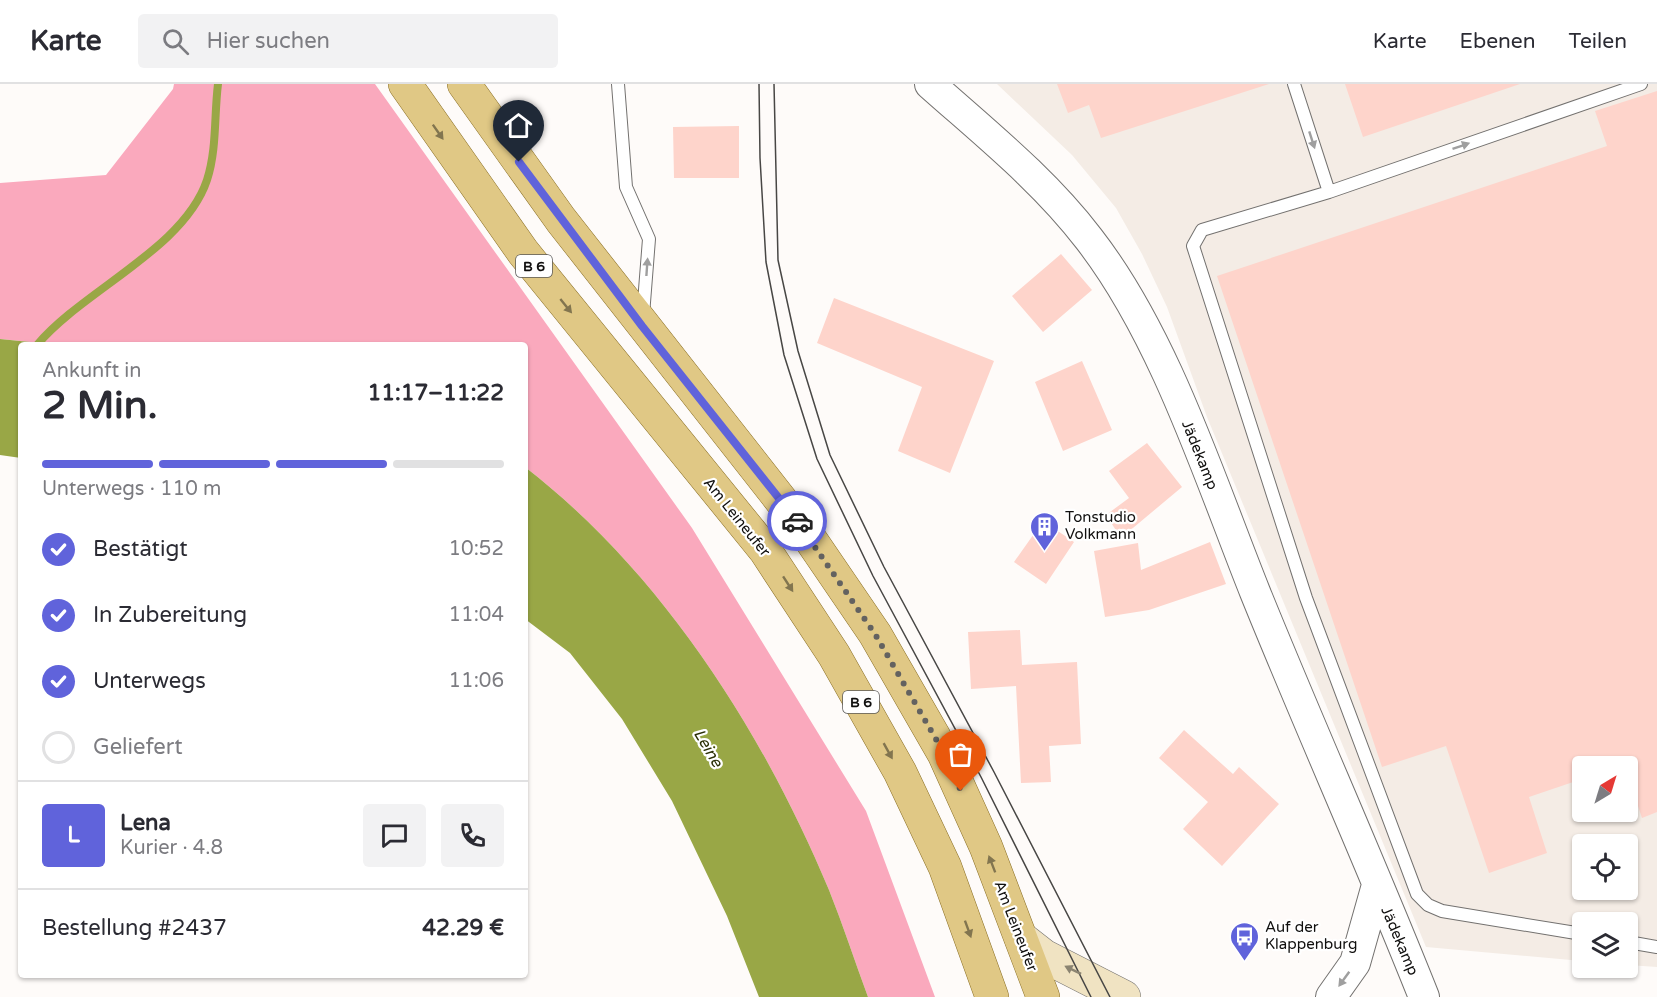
<!DOCTYPE html>
<html lang="de">
<head>
<meta charset="utf-8">
<style>
  :root { --surface:#fff; --page:#f2f2f3; --text:#2b2b33; --muted:#7c7c81; --line:#e1e1e2; --accent:#6063db }
  body { margin:0; font-family:"Varela Round",sans-serif; background:var(--page); color:var(--text); height:100vh; display:flex; flex-direction:column; font-size:22px; white-space:nowrap }
  * { box-sizing:border-box; margin:0 }
  p { font-size:20px; color:var(--muted) }
  .icon { flex:none; width:33px; height:33px; fill:none; stroke:currentColor; stroke-width:2; stroke-linecap:round; stroke-linejoin:round }
  .map { position:relative; flex:1; overflow:hidden }
  .drawer { position:absolute; left:18px; top:258px; width:510px; height:636px; display:flex; flex-direction:column; background:var(--surface); border-radius:6px; box-shadow:0 2px 4px #0004 }
  .drawer>* { flex:none }
  .needle { width:39px; rotate:38deg }
  .tools { position:absolute; left:1572px; top:672px; display:grid; gap:12px }
  .tools a { display:grid; place-items:center; width:66px; height:66px; border-radius:6px; background:var(--surface); box-shadow:0 2px 4px #0004; font-size:30px }
  .pin { position:absolute; display:grid; place-items:center; width:51px; height:51px; color:#fff; margin:-62px -26px; border-radius:50% 50% 50% 0; rotate:-45deg; box-shadow:0 0 6px #0007 }
  .pin .icon { rotate:45deg }
  .courier { position:absolute; display:grid; place-items:center; width:60px; height:60px; margin:-30px; border:4px solid #6063db; border-radius:50%; background:#fff; color:#222; box-shadow:0 2px 8px #0007 }
  .overview em { font-style:normal; font-weight:800 }
  .overview div { display:flex; flex-direction:column-reverse }
  .overview { display:flex; align-items:center; justify-content:space-between; height:102px; padding:0 24px }
  h1 { font-size:39px; font-weight:800; line-height:45px }
  .bar { display:grid; grid-template-columns:repeat(4,1fr); gap:9px 6px; align-content:center; height:72px; padding:0 24px }
  .bar i { height:8px; border-radius:4px; background:var(--line) }
  .bar .on { background:var(--accent) }
  .bar p { grid-column:span 4 }
  .line { display:flex; align-items:center; gap:15px; padding:0 24px; border-top:2px solid var(--line) }
  .line div { flex:1 }
  .round { display:grid; place-items:center; flex:none; width:63px; height:63px; border-radius:6px; background:var(--page) }
  ol { padding:0 24px; list-style:none }
  li { display:flex; align-items:center; gap:18px; height:66px }
  li p { margin-inline-start:auto }
  li .icon { padding:6px; border-radius:50%; background:var(--accent); color:#fff; stroke-width:4 }
  li:last-child { color:var(--muted) }
  li i { width:33px; height:33px; border:3px solid var(--line); border-radius:50% }
  header { display:flex; align-items:center; gap:36px; box-sizing:border-box; height:84px; padding:0 30px; background:var(--surface); border-bottom:2px solid var(--line) }
  header strong { font-size:28px }
  nav { display:flex; gap:33px; margin-inline-start:auto; font-size:21px }
  .search { width:420px; height:54px; background:var(--page); display:flex; align-items:center; gap:15px; box-sizing:border-box; padding:0 21px; border-radius:6px; color:var(--muted); font-size:22px }
  .map>svg:first-child { display:block }
  .built { fill:#f4ece5; fill-rule:evenodd }
  .forest { fill:#faa9bd }
  .water { fill:#99a746 }
  .lines { fill:none; stroke-linecap:round; stroke-linejoin:round }
  .stream { stroke:#99a746; stroke-width:8 }
  .building { fill:#fed4cb }
  .service-casing { stroke:#73716f; stroke-width:14 }
  .tertiary-casing { stroke:#73716f; stroke-width:32 }
  .secondary-casing { stroke:#73716f; stroke-width:34 }
  .primary-casing { stroke:#8a6f26; stroke-width:34 }
  .service { stroke:#fff; stroke-width:12 }
  .tertiary { stroke:#fff; stroke-width:30 }
  .secondary { stroke:#f0e3c2; stroke-width:33 }
  .primary { stroke:#e0c885; stroke-width:33 }
  .tram { stroke:#484745; stroke-width:1.5 }
  .oneway { fill:#82754f }
  .oneway2 { fill:#9f9f9f }
  .oneway3 { fill:#8b8471 }
  .done { stroke:#636260; stroke-width:6; stroke-dasharray:0 10.8 }
  .route { stroke:#6063db; stroke-width:8 }
  .labels { text-anchor:middle; dominant-baseline:central; stroke-width:4.5; stroke-linejoin:round; paint-order:stroke }
  .shield { fill:#fff; stroke:#585756; stroke-width:1.5 }
  .shield-label { font-size:14px; font-weight:bold; fill:#100f0e }
  .street-label { font-size:15px; fill:#100f0e; stroke:#fff }
  .poi-label { font-size:15px; fill:#100f0e; stroke:#fff; text-anchor:start }
  .water-label { font-size:16px; font-style:italic; fill:#2b3006; stroke:#fff }
</style>
</head>
<body>
<header>
<strong>Karte</strong>
<div class="search"><svg class="icon" aria-label="search" viewBox="0 0 24 24"><circle cx="10" cy="10" r="6"/><path d="M15 15l6 6"/></svg>Hier suchen</div>
<nav><a>Karte</a><a>Ebenen</a><a>Teilen</a></nav>
</header>
<div class="map">
<svg width="1657" height="913" viewBox="0 0 1657 913">
  <rect width="100%" height="100%" fill="#fefbf9"/>
  <path class="built" d="M997 0H1657V883L1628 881V838H1582V877L1426 863 1207 333 1167 223 1142 170 1116 124 1072 71ZM1582 682H1628V728H1582ZM1582 760H1628V806H1582Z"/>
  <path class="forest" d="M174 0H375L692 444 866 727 935 913H868C855 878 843 841 829 806 763 648 662 489 525 383V261H61L0 255V99L106 91 173 5Z"/>
  <path class="water" d="M0 255 60 261H21V374L0 371Z
    M525 383C662 489 763 648 829 806 843 841 855 878 868 913H759L727 832 672 717 622 635 570 569 525 535Z"/>
  <g class="lines">
    <path class="stream" d="M37 261C83 206 184 165 207 96 217 65 214 32 218 0"/>
  </g>
  <path class="building" d="M1057 0H1269L1101 54 1089 21 1068 29Z
    M1345 0H1520L1363 53Z
    M1657 7V728L1642 734 1628 692V682H1582V695L1529 713 1547 769 1489 789 1446 662 1382 683 1217 192 1607 62 1595 27Z
    M739 42V94H674L673 43Z
    M1061 170 1092 206 1043 248 1012 212Z
    M834 214 994 277 950 389 898 367 922 303 817 259Z
    M1082 277 1112 346 1063 367 1035 298Z
    M1147 359 1182 403 1121 454 1106 431 1129 414 1109 387Z
    M1043 437 1074 458 1046 500 1014 478Z
    M1210 458 1226 500 1149 526 1105 533 1094 467 1138 459 1141 486Z
    M1020 546 1022 581 1077 578 1081 660 1049 662 1051 698 1021 699 1016 602 971 605 968 548Z
    M1184 646 1233 690 1239 683 1279 720 1222 782 1183 745 1208 718 1159 674Z"/>
  <g class="lines">
    <defs>
      <path id="service" d="M618 0 626 103 649 155 643 231
        M1294 0 1329 108 1641 0
        M1329 108 1202 146 1193 162 1306 514 1417 810 1428 821 1442 827 1582 850
        M1628 858 1657 863"/>
      <path id="tertiary" d="M930 0C985 49 1044 96 1089 155 1165 253 1209 393 1255 508 1310 644 1370 777 1424 913
        M1331 913 1355 879 1377 801"/>
      <path id="secondary" d="M1021 854 1044 872 1124 913"/>
      <path id="primary" d="M405 0 523 168 765 466 834 571 900 688 945 783 992 913
        M464 0 561 136 802 443 875 550 944 670 986 763 1043 913"/>
    </defs>
    <use href="#service" class="service-casing"/>
    <use href="#tertiary" class="tertiary-casing"/>
    <use href="#secondary" class="secondary-casing"/>
    <use href="#primary" class="primary-casing"/>
    <use href="#service" class="service"/>
    <use href="#tertiary" class="tertiary"/>
    <use href="#secondary" class="secondary"/>
    <use href="#primary" class="primary"/>
    <path class="tram" d="M759 0 760 74 766 178 784 271 817 375 873 492 981 693 1091 913
      M774 0 778 176 798 267 830 371 884 483 994 688 1110 913"/>
  </g>
  <defs><path id="oneway-solid" d="M-6-.8H1V-3.2L6.5 0L1 3.2V.8H-6Z" transform="scale(1.5)"/></defs>
  <g class="oneway">
    <use href="#oneway-solid" transform="translate(438 48) rotate(55)"/>
    <use href="#oneway-solid" transform="translate(566 222) rotate(51)"/>
    <use href="#oneway-solid" transform="translate(788 500) rotate(57)"/>
    <use href="#oneway-solid" transform="translate(888 667) rotate(61)"/>
    <use href="#oneway-solid" transform="translate(992 780) rotate(-111)"/>
    <use href="#oneway-solid" transform="translate(968 845) rotate(70)"/>
  </g>
  <g class="oneway2">
    <use href="#oneway-solid" transform="translate(1312 56) rotate(72)"/>
    <use href="#oneway-solid" transform="translate(1461 62) rotate(-19)"/>
    <use href="#oneway-solid" transform="translate(647 183) rotate(-86)"/>
    <use href="#oneway-solid" transform="translate(1344 895) rotate(126)"/>
  </g>
  <use class="oneway3" href="#oneway-solid" transform="translate(1073 886) rotate(-154)"/>
  <g class="lines">
    <path class="done" d="M797 437 875 550 944 669 961 707"/>
    <path class="route" d="M519 78 642 242 797 437"/>
  </g>
  <defs>
    <symbol id="building-pin" viewBox="-11 -11 22 30"><path d="M0 17L-7.5 6A9.5 9.5 0 1 1 7.5 6Z" fill="#6063db" stroke="#fff"/><path d="M-4-6H4V6H1V3H-1V6H-4ZM-2.5-4.3h1.7v1.8h-1.7ZM.8-4.3h1.7v1.8H.8ZM-2.5-1h1.7V.8h-1.7ZM.8-1h1.7V.8H.8Z" fill="#fff"/></symbol>
    <symbol id="bus-pin" viewBox="-11 -11 22 30"><path d="M0 17L-7.5 6A9.5 9.5 0 1 1 7.5 6Z" fill="#6063db" stroke="#fff"/><path d="M-5-6H5V4H4V6H2V4H-2V6H-4V4H-5ZM-3.5-4V0h7V-4ZM-3.5 1.2v1.5H-2V1.2ZM2 1.2v1.5H3.5V1.2Z" fill="#fff"/></symbol>
  </defs>
  <g fill-rule="evenodd">
    <use href="#building-pin" x="1028" y="426" width="33" height="45"/>
    <use href="#bus-pin" x="1228" y="836" width="33" height="45"/>
  </g>
  <g class="labels">
    <g class="shield">
      <rect x="516" y="171" width="36" height="22" rx="4.5"/>
      <rect x="843" y="607" width="36" height="22" rx="4.5"/>
    </g>
    <g class="shield-label">
      <text x="534" y="182">B 6</text>
      <text x="861" y="618">B 6</text>
    </g>
    <g class="street-label">
      <text transform="translate(1200 371) rotate(68)">Jädekamp</text>
      <text transform="translate(737 433) rotate(51)">Am Leineufer</text>
      <text transform="translate(1016 842) rotate(69)">Am Leineufer</text>
      <text transform="translate(1400 857) rotate(67)">Jädekamp</text>
    </g>
    <g class="poi-label">
      <text x="1065" y="433">Tonstudio<tspan x="1065" dy="17">Volkmann</tspan></text>
      <text x="1265" y="843">Auf der<tspan x="1265" dy="17">Klappenburg</tspan></text>
    </g>
    <g class="water-label">
      <text transform="translate(708 664) rotate(59)">Leine</text>
    </g>
  </g>
</svg>
<div class="tools">
<a><svg class="needle" viewBox="-14 -14 28 28"><path d="M0-13l5 13h-10z" fill="#e53935"/><path d="M0 13l5-13h-10z" fill="#7c7c81"/></svg></a>
<a><svg class="icon" aria-label="locate" viewBox="0 0 24 24"><circle cx="12" cy="12" r="6"/><path d="M12 2v4M12 18v4M2 12h4M18 12h4"/></svg></a>
<a><svg class="icon" aria-label="layers" viewBox="0 0 24 24"><path d="M12 4l9 5-9 5-9-5zM3 14l9 5 9-5"/></svg></a>
</div>
<div class="pin" style="left:961px;top:707px;background:#ea580c"><svg class="icon" aria-label="bag" viewBox="0 0 24 24"><path d="M5 8h14l-1 12H6zM9 8a3 3 0 0 1 6 0"/></svg></div>
<div class="pin" style="left:519px;top:78px;background:#1f2937"><svg class="icon" aria-label="home" viewBox="0 0 24 24"><path d="M3 11l9-7 9 7M6 9v11h12V9"/></svg></div>
<div class="courier" style="left:797px;top:437px"><svg class="icon" aria-label="car" viewBox="0 0 24 24"><path d="M5 17H2v-5l4-1 3-4h7l3 4 3 1v5h-3M9 17h6M6 11h13"/><circle cx="7" cy="17" r="2"/><circle cx="17" cy="17" r="2"/></svg></div>
<section class="drawer">
<div class="overview"><div><h1>2 Min.</h1><p>Ankunft in</p></div><em>11:17–11:22</em></div>
<div class="bar"><i class="on"></i><i class="on"></i><i class="on"></i><i></i><p>Unterwegs · 110 m</p></div>
<ol>
<li><svg class="icon" aria-label="check" viewBox="0 0 24 24"><path d="M5 12l5 5 9-10"/></svg>Bestätigt<p>10:52</p></li>
<li><svg class="icon" aria-label="check" viewBox="0 0 24 24"><path d="M5 12l5 5 9-10"/></svg>In Zubereitung<p>11:04</p></li>
<li><svg class="icon" aria-label="check" viewBox="0 0 24 24"><path d="M5 12l5 5 9-10"/></svg>Unterwegs<p>11:06</p></li>
<li><i></i>Geliefert</li>
</ol>
<div class="line" style="height:108px"><b class="round" style="background:var(--accent);color:#fff">L</b><div><b>Lena</b><p>Kurier · 4.8</p></div><a class="round"><svg class="icon" aria-label="chat" viewBox="0 0 24 24"><path d="M4 5h16v11H9l-5 4z"/></svg></a><a class="round"><svg class="icon" aria-label="phone" viewBox="0 0 24 24"><path d="M5 4h4l2 5-3 2q2 4 5 5l2-3 5 2v4C11 20 4 13 5 4z"/></svg></a></div>
<div class="line" style="height:78px"><div>Bestellung #2437</div><b>42.29 €</b></div>
</section>
</div>
</body>
</html>
